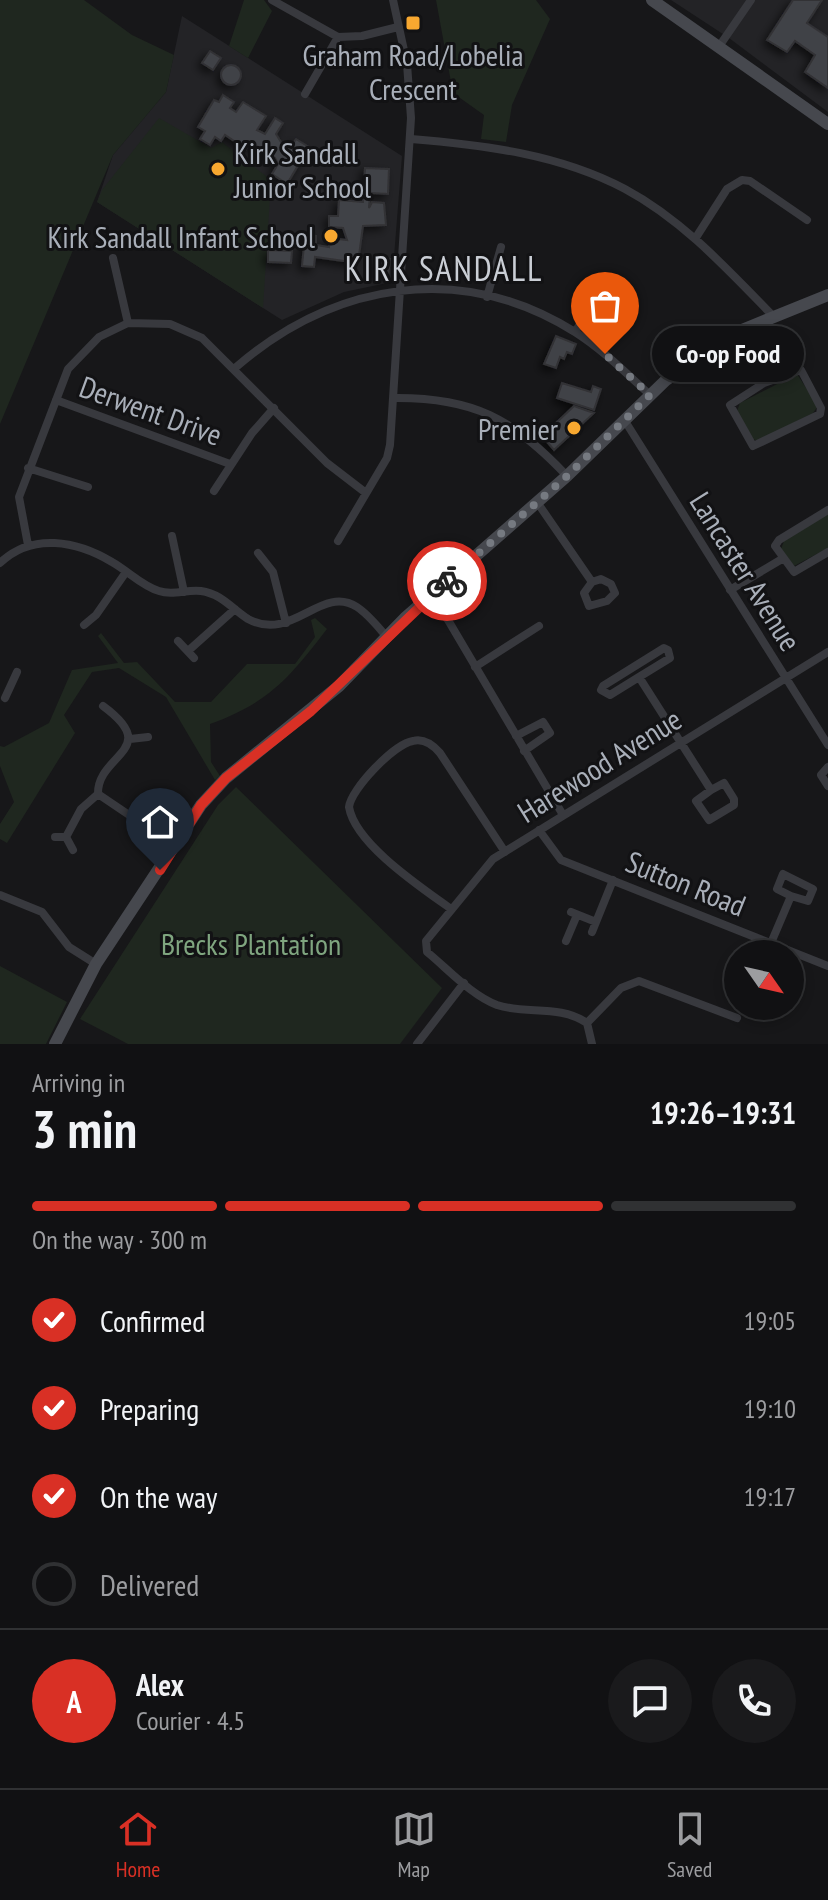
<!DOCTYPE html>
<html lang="en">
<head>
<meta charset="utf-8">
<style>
  :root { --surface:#111113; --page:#1a1a1c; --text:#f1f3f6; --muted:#9c9da0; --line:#303133; --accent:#d93025 }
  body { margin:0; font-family:"PT Sans Narrow",sans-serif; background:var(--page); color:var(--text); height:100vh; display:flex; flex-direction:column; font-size:30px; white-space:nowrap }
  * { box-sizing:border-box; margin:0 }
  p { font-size:26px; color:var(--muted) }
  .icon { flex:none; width:44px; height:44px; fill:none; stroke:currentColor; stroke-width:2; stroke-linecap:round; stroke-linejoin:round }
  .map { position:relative; height:1044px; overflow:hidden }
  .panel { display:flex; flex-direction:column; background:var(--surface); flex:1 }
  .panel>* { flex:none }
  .needle { width:52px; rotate:124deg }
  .fabs { position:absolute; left:724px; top:940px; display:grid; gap:16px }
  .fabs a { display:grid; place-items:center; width:80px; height:80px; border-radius:50%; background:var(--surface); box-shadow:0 4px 12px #0003,0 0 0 2px var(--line); font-size:40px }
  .pin { position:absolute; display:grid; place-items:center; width:68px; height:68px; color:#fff; margin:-82px -34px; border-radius:50% 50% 50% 0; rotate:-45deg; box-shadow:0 0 8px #0007 }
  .pin .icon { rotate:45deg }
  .courier { position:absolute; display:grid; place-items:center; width:80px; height:80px; margin:-40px; border:6px solid #d93025; border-radius:50%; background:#fff; color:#222; box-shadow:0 2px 10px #0007 }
  .bubble { position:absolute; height:56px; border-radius:28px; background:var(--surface); box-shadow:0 4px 12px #0003,0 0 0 2px var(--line); font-size:26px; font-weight:700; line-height:56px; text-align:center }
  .summary em { font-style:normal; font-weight:700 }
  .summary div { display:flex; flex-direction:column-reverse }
  .summary { display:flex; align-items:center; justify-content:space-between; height:136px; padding:0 32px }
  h1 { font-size:52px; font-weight:700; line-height:60px }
  .bar { display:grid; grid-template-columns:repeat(4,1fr); gap:12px 8px; align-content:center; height:96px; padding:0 32px }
  .bar i { height:10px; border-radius:6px; background:var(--line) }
  .bar .current { background:var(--accent) }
  .bar p { grid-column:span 4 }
  .line { display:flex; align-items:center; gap:20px; padding:0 32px; border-top:2px solid var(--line) }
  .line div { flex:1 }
  .round { display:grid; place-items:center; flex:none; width:84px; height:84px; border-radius:42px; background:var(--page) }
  ol { padding:0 32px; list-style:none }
  li { display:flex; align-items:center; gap:24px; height:88px }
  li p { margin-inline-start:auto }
  li .icon { padding:8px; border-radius:50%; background:var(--accent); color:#fff; stroke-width:4 }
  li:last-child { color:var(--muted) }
  li i { width:44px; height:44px; border:4px solid var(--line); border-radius:50% }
  .dock { display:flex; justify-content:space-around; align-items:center; height:112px; border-top:2px solid var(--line); background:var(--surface); font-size:22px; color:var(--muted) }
  .dock a { display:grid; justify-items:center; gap:4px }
  .dock .current { color:var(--accent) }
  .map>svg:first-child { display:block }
  .built { fill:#232326 }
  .green { fill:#1f271f }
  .building { fill:#414246; stroke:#313135; stroke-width:2; filter:url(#shadow) }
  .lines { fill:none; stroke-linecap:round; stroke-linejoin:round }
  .street { stroke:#38393e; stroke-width:8 }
  .secondary { stroke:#46484e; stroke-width:12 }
  .done { stroke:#767a81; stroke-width:8; stroke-dasharray:0 14.4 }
  .route { stroke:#d93025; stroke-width:10 }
  .poi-dot { fill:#f8a830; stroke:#121214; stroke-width:3 }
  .labels { text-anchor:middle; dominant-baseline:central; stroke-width:6; stroke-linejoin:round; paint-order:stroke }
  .poi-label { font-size:30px; fill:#a9afb9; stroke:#121214; text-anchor:end }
  .street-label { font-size:30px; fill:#a9afb9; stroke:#121214 }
  .park-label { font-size:30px; fill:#7fa57f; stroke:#121214 }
  .quarter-label { font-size:34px; letter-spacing:2px; fill:#caced5; stroke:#121214 }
</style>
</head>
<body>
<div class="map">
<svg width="828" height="1044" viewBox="0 0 828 1044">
  <defs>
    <filter id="shadow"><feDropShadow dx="-4" dy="4" stdDeviation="4" flood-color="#0009"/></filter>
  </defs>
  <rect width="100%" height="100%" fill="#171719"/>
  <path class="built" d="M671 0H828V112L729 38Z
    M182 16 402 156 392 282 344 292 282 320 97 202 113 155 166 92Z"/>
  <path class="green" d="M0 0H84L132 35 174 55 166 92 113 155 0 424Z
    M244 0H264L272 11 248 58 229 46Z
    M436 0H536L550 19 512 105 506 142 481 139 484 115 453 93Z
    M159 118 211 148 222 142 271 180 263 308 97 202 102 190Z
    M797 374 818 406 813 413 758 441 753 439 737 411 740 403Z
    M828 514V548L794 566 781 549 784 541Z
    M315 618 327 629C289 678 270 702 210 724L211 762 220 776 215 780 166 697 119 668 92 672 64 715 75 733 7 843 0 839V824L14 802 0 766V746L4 747 49 723 72 670 118 663 98 636 101 633 124 663 137 662 175 702H211L247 664H295L315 637 311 620Z
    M236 787 442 988 400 1044H128L80 1019 218 805Z
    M0 966 67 1002 46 1044H0Z"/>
  <path class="building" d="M793 0H822L807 23 828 37V88L805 72 815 55 795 41 787 52 767 40Z
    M210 51 221 58 213 70 202 63Z
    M221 75a10 10 0 1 1 20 0a10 10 0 1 1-20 0Z
    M223 95 234 102 230 108 236 112 243 102 266 116 257 130 265 134 275 118 283 123 276 134 281 142 290 148 296 139 309 147 287 184 272 174 278 164 275 158 250 142 246 149 225 135 221 141 215 137 210 145 200 139 205 131 198 127 214 100 219 102Z
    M365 168 389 169 388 194 370 193 369 208 372 202 384 203 386 225 363 226 358 263 315 257 314 267 302 266 305 235 316 236V245L329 247 330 238 347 240 343 228 329 227V216H338L339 200 363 202Z
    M268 250 292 251 291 263 268 262Z
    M378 258 390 259 388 277 377 276Z
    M556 336 576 344 572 354 567 352 564 359 560 357 556 368 544 364Z
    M562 383 591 392 593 386 601 389 594 410 557 398Z
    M574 406 594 413 554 450 542 436Z"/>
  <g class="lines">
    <path class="street" d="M272 0 338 37 362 36 398 27
      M720 45 751 0
      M305 94 338 37
      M411 139C484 145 559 154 625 189 683 220 729 271 774 317
      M695 239 727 189 742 180 750 181 807 220
      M113 258 128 323
      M487 297 501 247
      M575 332 598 295
      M737 332 764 383 801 370 821 408 820 414 753 446 730 405 764 383
      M235 368C333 283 460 260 575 332 602 349 626 373 650 395
      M393 398C473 397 512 418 567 476
      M56 400 230 464
      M625 421 828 745
      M28 468 88 487
      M214 491 252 433 274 408
      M537 502 592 582
      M828 510 779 540 775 546 794 572 828 552
      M172 536 184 592
      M338 541 387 458 390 445 411 118 407 64 393 0
      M28 545 19 497 68 369 99 337 128 323 170 324 202 338 327 463 366 493
      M258 553 273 572 286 623
      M0 563C32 532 77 541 112 562 128 571 142 586 159 591 173 596 187 589 201 591 222 594 232 609 248 619 292 643 321 584 357 607 368 614 378 627 387 637
      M601 579 611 584 615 593 607 601 589 606 584 593 592 582Z
      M730 590 782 559
      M429 596 448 620 563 815
      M84 625 96 615 126 572
      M178 641 194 658
      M188 651 235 609
      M475 667 539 626
      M639 677 670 658 668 650 664 648 603 686 601 690 610 695 639 677 711 790 724 783 734 799V805L709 820 696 801 711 790
      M5 698 17 672
      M103 706C163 750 97 754 98 794L175 846
      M516 736 543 722 550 733 524 751
      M130 739 148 737
      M828 767 821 775 828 786
      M539 830 561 860 828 966
      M55 837H66L73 850
      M66 837 81 809 98 794
      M0 895 42 912 69 947 96 964
      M451 909C422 888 355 844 349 807 351 789 394 744 413 741 424 738 433 745 440 753L505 852
      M571 912 596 922
      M592 932 613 880
      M566 941 577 915
      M771 943 791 896 777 889 783 874 813 889 808 901 791 896
      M587 1023 621 988 639 981 737 1018
      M417 1044 464 983
      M592 1044 587 1023C559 1004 527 1015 497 1005 471 995 448 969 427 952L426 941 493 859 828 652"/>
    <path class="secondary" d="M652 0 828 124
      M55 1044 96 964 201 805 226 778 339 686 406 617 567 476 666 380 737 332 828 295"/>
  </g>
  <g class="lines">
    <path class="done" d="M447 581 567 476 650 395 605 354"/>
    <path class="route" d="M160 870 201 805 226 778 311 711 447 581"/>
  </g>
  <g class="poi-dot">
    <rect x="405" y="15" width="16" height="16" rx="4"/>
    <circle cx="218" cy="169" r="8"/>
    <circle cx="331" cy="236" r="8"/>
    <circle cx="574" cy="428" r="8"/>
  </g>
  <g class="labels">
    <g class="poi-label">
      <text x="413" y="54" text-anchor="middle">Graham Road/Lobelia<tspan x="413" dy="34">Crescent</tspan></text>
      <text x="234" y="152" text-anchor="start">Kirk Sandall<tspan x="234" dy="34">Junior School</tspan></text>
      <text x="315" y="236">Kirk Sandall Infant School</text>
      <text x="558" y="428">Premier</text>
    </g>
    <g class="street-label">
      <text transform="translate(151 410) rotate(20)">Derwent Drive</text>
      <text transform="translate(746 571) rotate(58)">Lancaster Avenue</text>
      <text transform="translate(599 765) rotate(-32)">Harewood Avenue</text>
      <text transform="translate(686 883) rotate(22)">Sutton Road</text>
    </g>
    <g class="park-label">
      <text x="251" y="943">Brecks Plantation</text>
    </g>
    <g class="quarter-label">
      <text x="444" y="268">KIRK SANDALL</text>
    </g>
  </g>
</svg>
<div class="fabs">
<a><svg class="needle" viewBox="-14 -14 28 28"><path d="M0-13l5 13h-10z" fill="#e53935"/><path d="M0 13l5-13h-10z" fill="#9c9da0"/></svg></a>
</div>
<div class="pin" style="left:605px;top:354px;background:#ea580c"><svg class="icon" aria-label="bag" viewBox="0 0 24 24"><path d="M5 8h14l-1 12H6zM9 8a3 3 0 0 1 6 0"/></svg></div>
<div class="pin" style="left:160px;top:870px;background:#1f2937"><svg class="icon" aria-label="home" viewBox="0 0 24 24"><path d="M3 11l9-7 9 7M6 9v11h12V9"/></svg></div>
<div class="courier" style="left:447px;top:581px"><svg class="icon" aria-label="bike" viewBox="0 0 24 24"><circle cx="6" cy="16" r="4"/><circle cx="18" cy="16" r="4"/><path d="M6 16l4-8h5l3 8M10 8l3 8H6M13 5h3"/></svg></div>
<div class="bubble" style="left:652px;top:326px;width:152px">Co-op Food</div>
</div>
<section class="panel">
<div class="summary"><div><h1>3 min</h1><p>Arriving in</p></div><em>19:26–19:31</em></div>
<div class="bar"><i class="current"></i><i class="current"></i><i class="current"></i><i></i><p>On the way · 300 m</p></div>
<ol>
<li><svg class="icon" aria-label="check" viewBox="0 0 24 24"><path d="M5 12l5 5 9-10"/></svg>Confirmed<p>19:05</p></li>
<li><svg class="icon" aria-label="check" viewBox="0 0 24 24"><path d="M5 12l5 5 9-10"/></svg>Preparing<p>19:10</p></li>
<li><svg class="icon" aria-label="check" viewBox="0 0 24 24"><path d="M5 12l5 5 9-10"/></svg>On the way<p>19:17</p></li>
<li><i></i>Delivered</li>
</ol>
<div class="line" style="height:144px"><b class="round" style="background:var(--accent);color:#fff">A</b><div><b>Alex</b><p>Courier · 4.5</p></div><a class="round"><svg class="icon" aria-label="chat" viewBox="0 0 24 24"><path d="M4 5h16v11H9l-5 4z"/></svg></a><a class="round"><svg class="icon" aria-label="phone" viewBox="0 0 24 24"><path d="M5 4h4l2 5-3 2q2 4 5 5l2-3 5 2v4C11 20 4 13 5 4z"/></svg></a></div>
</section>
<nav class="dock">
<a class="current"><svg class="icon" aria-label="home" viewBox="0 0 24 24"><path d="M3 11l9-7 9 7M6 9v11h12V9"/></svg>Home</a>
<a><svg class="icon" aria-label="map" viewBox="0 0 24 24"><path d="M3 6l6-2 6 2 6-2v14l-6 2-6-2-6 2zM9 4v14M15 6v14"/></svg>Map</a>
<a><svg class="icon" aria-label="saved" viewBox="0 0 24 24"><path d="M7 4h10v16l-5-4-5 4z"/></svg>Saved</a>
</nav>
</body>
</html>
